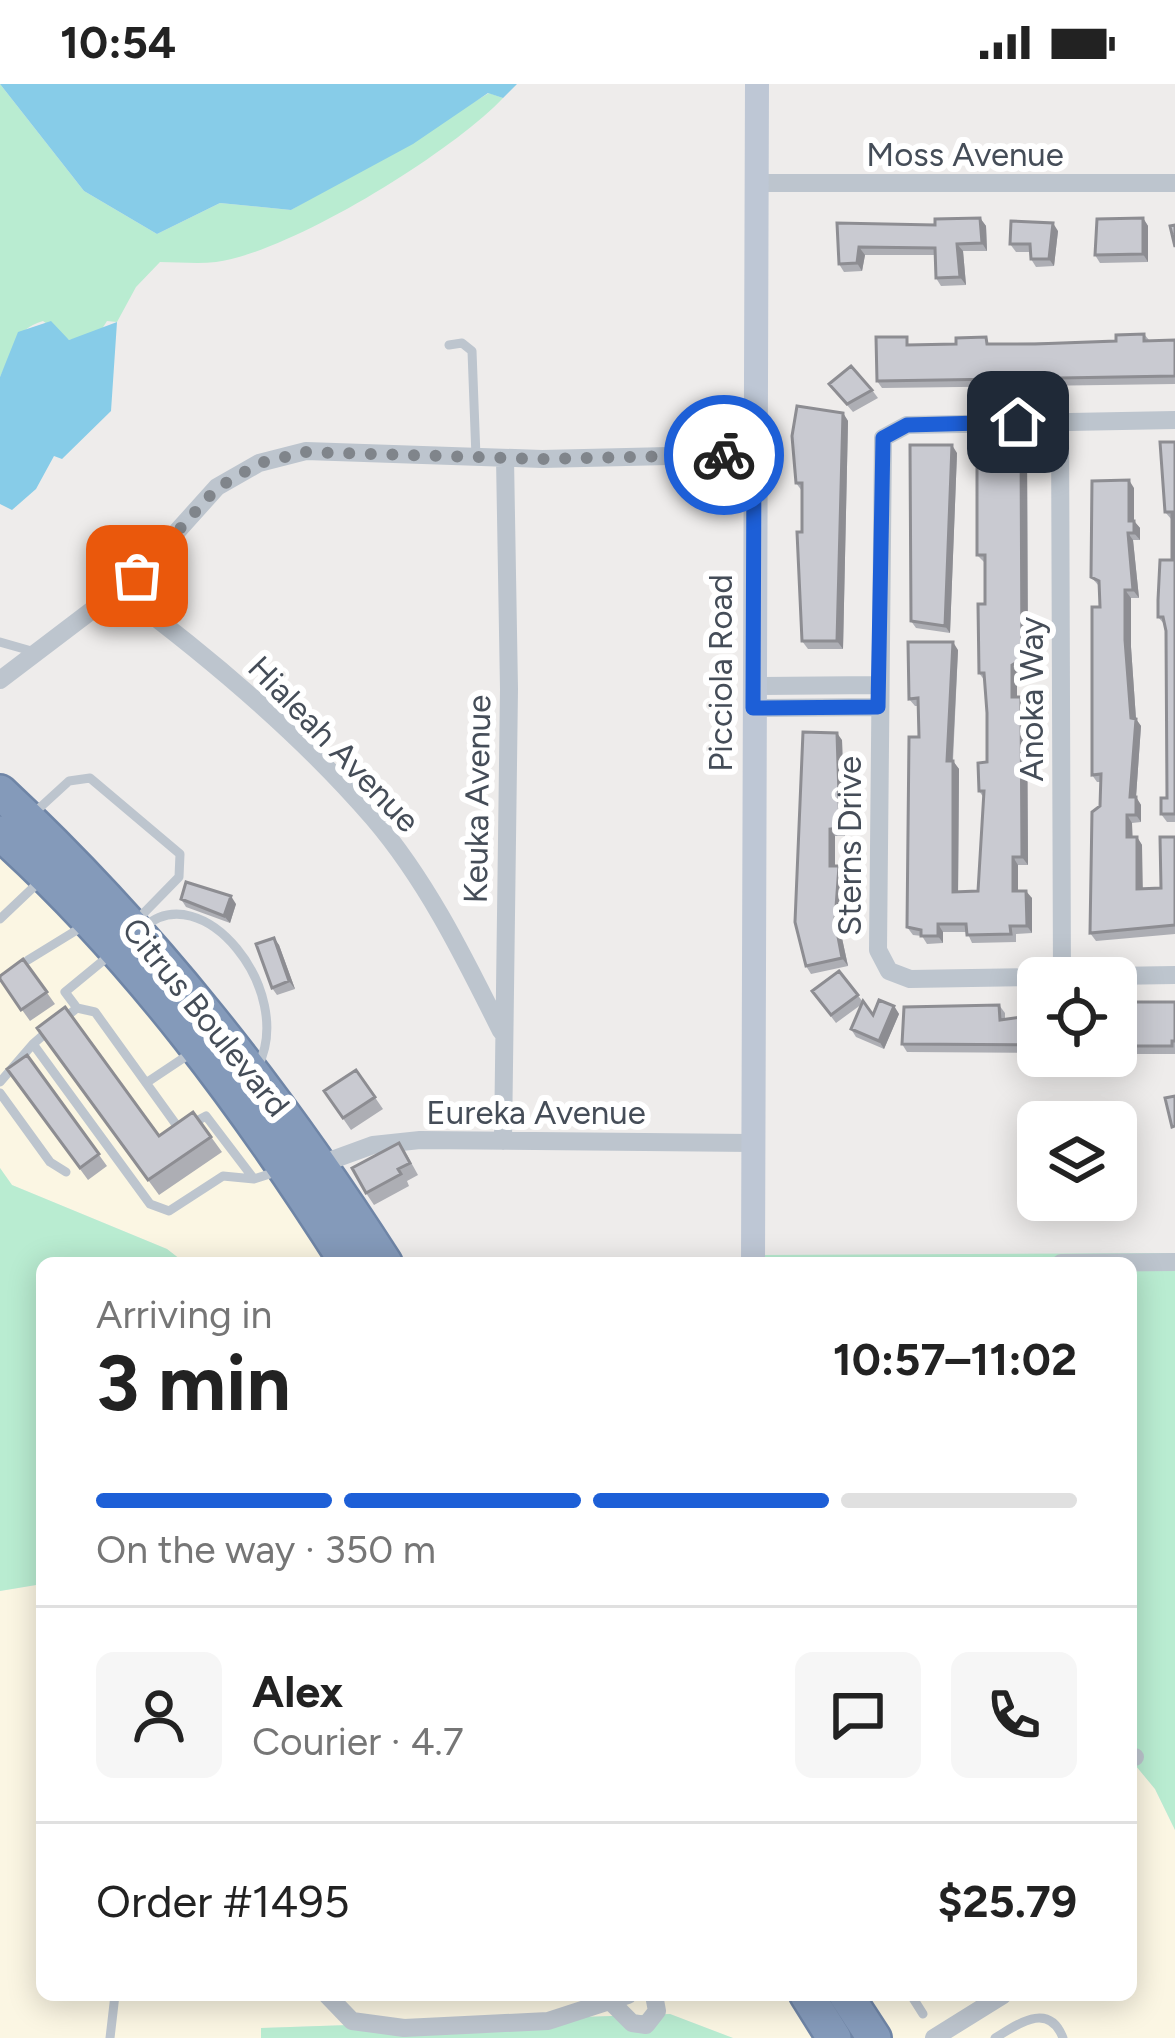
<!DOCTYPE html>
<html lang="en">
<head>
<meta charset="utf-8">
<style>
  :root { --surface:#fff; --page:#f6f6f6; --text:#222; --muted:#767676; --line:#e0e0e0; --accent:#1d5fd7 }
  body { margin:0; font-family:Figtree,sans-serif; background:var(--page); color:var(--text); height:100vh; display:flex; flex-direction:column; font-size:45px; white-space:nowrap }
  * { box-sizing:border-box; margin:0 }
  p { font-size:39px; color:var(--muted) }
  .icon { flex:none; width:66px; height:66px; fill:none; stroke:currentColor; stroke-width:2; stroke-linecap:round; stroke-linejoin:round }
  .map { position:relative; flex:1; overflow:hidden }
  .sheet { position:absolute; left:36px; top:1173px; width:1101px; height:744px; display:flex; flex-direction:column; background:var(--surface); border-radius:18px; box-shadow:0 6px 30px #0003 }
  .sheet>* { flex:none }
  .tools { position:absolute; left:1017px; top:873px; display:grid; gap:24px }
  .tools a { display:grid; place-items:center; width:120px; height:120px; border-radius:18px; background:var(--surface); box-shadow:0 6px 30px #0003; font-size:60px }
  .pin { position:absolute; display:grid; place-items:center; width:102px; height:102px; color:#fff; margin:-51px; border-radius:24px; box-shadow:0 6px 18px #0006 }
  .courier { position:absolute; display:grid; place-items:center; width:120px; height:120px; margin:-60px; border:9px solid #1d5fd7; border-radius:50%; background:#fff; color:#222; box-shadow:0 3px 15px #0007 }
  .overview em { font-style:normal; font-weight:700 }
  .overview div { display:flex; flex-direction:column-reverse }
  .overview { display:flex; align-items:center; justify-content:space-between; height:204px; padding:0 60px }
  h1 { font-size:78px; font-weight:700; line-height:90px }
  .bar { display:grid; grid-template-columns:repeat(4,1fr); gap:18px 12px; align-content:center; height:144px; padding:0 60px }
  .bar i { height:15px; border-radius:9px; background:var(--line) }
  .bar .on { background:var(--accent) }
  .bar p { grid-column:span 4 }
  .line { display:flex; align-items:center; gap:30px; padding:0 60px; border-top:3px solid var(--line) }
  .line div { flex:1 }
  .round { display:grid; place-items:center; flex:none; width:126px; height:126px; border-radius:18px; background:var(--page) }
  .status { display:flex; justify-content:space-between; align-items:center; height:84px; padding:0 60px; background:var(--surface); direction:ltr }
  .status svg { height:33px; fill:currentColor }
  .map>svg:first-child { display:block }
  .commercial { fill:#fbf6e3 }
  .green { fill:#b9ecd1 }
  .water { fill:#87cce8 }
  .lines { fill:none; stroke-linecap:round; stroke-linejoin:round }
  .highway-casing { stroke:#6f85a6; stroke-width:38 }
  .lane { stroke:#bdc5ce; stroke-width:9 }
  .street { stroke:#bdc5ce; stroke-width:18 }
  .secondary { stroke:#bec7d5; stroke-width:24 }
  .highway { stroke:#849aba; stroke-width:33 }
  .wall { fill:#adaeb4 }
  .shaded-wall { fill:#8d8d92 }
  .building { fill:#c9cad1; stroke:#8d8d92; stroke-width:3 }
  .done { stroke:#80858b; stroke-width:12; stroke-dasharray:0 21.6 }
  .route { stroke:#1d5fd7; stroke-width:15 }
  .labels { text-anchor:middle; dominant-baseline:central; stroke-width:12; stroke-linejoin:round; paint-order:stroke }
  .street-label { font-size:33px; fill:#454d58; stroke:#fff }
</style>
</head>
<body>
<div class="status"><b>10:54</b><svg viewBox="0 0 49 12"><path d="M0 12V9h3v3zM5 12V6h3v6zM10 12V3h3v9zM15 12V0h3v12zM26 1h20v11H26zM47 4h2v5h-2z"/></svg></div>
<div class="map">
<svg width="1175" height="1954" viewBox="0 0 1175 1954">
  <rect width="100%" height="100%" fill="#eeeceb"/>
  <path class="commercial" d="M0 774 69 840 217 1012 331 1179H185L167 1165 12 1101 0 1084Z
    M42 1500V1911H787L815 1954H733L670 1930 262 1944 261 1954H0V1507Z
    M1131 1676 1155 1705 1175 1746V1954H880L853 1911H1131Z"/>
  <path class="green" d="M0 0 84 107 157 150 220 119 291 126 489 9 503 14C451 69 291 168 216 178 198 180 178 178 160 178L136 203 117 238 107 237 100 248 69 256 43 237C14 245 13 268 0 293Z
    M0 1084 12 1101 167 1165 185 1179H42V1500L0 1507Z
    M1175 1169V1746L1155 1705 1131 1676V1179H762V1171Z
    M670 1930 733 1954H261V1944Z"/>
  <path class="water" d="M0 0H517L503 14 488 9 413 60 291 126 220 119 157 150 84 107Z
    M51 237 69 256 117 238 111 327 62 375 54 372 36 405 12 426 0 420V293L18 248Z"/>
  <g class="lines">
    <defs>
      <path id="highway" d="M0 708C150 848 274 1006 385 1179
        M0 749C137 872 249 1025 347 1179
        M807 1911 834 1954
        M846 1911 874 1954"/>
    </defs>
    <use href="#highway" class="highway-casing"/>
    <path class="lane" d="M449 261 462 259 472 267 476 373
      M0 558 35 568
      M34 729 69 697 90 694 180 770 179 793 136 837
      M0 835 40 797
      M143 844C202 790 296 907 258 982
      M28 876 85 841
      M77 924 95 928 180 1046 206 1032 254 1095
      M61 937 77 924 65 908 110 871
      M48 947 33 960 150 1120 169 1127 223 1092 254 1095 279 1087
      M0 998 33 960
      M146 999 191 969
      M0 1009 50 1078 66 1088
      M911 1911 923 1930
      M110 1954 115 1911
      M995 1954C1018 1940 1049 1917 1063 1954"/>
    <path class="street" d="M755 99H1175
      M1175 336 907 341 883 354 878 866 889 887 910 895 1175 891
      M1060 338 1062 892
      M119 506C209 573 299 648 373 734 427 797 464 873 501 947
      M0 596 137 492 217 403 259 379 306 367 542 375 753 370
      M753 602 878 601
      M753 624 878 623
      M503 1057 509 605 505 374
      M321 1080 373 1061 420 1056 753 1059
      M1061 1179 1175 1178
      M1131 1673H1135
      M327 1911 352 1937 404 1944 548 1937 628 1911
      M606 1913 632 1939 646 1941 657 1927 654 1911
      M934 1954 1003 1911"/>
    <path class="secondary" d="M753 1179 757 0"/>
    <use href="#highway" class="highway"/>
  </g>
  <path class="wall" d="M980 134 986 142 987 167H963L966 201 941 202 936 194V171H865L862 187 844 188 839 180 837 139 935 141Z
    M1143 134 1148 142V178L1100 179 1095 171Z
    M1058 147 1054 182 1036 183 1031 175V168H1016L1010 160Z
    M1144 250 1149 256H1175V300L882 304 877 297 912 261 1116 257Z
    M829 300 872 306 878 314 853 328Z
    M843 329 848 337 843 565H808L802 557V407L796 399Z
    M1175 358V738H1167L1161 730 1167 714 1166 547 1165 541 1158 533 1172 476V436L1165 428Z
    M1027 368 1028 583 1017 589V613L1027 621 1028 781H1018V807L1032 814V849L1016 850V858L972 859 967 848H943V859L927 860 922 852 913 851 907 843 919 653 918 622H915L909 615 958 566 953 677 959 685 958 807H978L984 714 979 707 987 678V629L985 597 979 589 985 520V479L977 471Z
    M957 369 950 549 916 544 911 537Z
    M1134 404V437L1140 444V456H1133L1139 514H1131V563L1136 635 1141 642 1136 713 1141 721V738L1132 739V753H1137L1142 761V805L1161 804 1175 753V850L1096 857 1090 849 1101 698H1097L1092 691 1100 523 1099 502 1091 493Z
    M842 656 845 752H835V782L845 790 840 845 848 882 811 890 806 882Z
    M181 815 236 820 230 839 186 823Z
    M274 854 279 861 295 905 277 911 272 904Z
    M23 875 55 920 30 937 0 895Z
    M839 887 873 931 894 922 899 930 884 965 856 953 851 945 862 920 836 939 812 907Z
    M1116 918H1175V970H1116Z
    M1038 920V969L907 968 902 960 999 921 1005 929V935L1037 931Z
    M37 944 159 1052 193 1028 222 1068 159 1111Z
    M27 971 107 1082 88 1096 7 985Z
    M356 986 383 1025 351 1046 324 1007Z
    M407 1071 418 1091 407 1097 409 1102 374 1121 366 1109Z"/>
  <path class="shaded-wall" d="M980 134 986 142 987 167 982 159Z
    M1143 134 1148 142V178L1143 170Z
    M1053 139 1058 147 1054 182 1049 175Z
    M957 160 963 167 966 201 960 193Z
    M859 163 865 171 862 187 857 179Z
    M843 329 848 337 843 565 837 557Z
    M952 361 957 369 950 549 945 542Z
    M1021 361 1027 368 1028 583 1022 575Z
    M1129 396 1134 404V444L1129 437Z
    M1134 437 1140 444V456L1134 449Z
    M1128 449 1133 456 1139 514 1133 506Z
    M1125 506 1131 514V563L1136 635 1141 642 1136 713 1141 721V738L1136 731 1130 713 1131 634 1125 556Z
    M953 558 958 566 952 685 947 677Z
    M1012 581 1017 589V621L1012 613Z
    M1021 613 1027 621 1028 781 1022 773Z
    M837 649 842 656 845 752 840 744Z
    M953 677 959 685 958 815 953 808Z
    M1127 731 1132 739 1133 761 1127 753Z
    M830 745 835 752V790L830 782Z
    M1137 753 1142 761 1143 813 1137 805Z
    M1013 773 1018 781V815L1013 807Z
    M839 782 845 790 840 845 848 882 842 874 835 837Z
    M1026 807 1032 814V849L1027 842Z
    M231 812 236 820 230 839 224 832Z
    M938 840 943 848V859L938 852Z
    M274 854 279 861 295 905 289 897Z
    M894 922 899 930 884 965 879 957Z"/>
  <path class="building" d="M980 134 982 159 957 160 960 193 936 194 935 164 859 163 857 179 839 180 837 139 935 141V135Z
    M1143 134V170L1095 171 1097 135Z
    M1011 137 1053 139 1049 175H1031L1030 160H1010Z
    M1175 141V163L1170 142Z
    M1144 250V257L1175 256V292L877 297 876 253H907V261L956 260V254L986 253 987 260H1035L1116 257V251Z
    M851 282 872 306 847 320 829 300Z
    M797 322 843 329 837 557H802L797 448H802V399H796L792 352Z
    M1160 358H1175V730H1161V714H1167L1166 547 1163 533H1158V516L1160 476H1172V428H1165Z
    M910 361H952L945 542 911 537Z
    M977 361H1021L1022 575 1012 581V613H1021L1022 773H1013V807H1026L1027 842H1010L1011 850 967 851 966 840H938V852H921V846L907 843 909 653H919L918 614 909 615 908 558H953L947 677H953V808L978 807 984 707H979L978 679 987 678V629L984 589H979L978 520H985V471H977Z
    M1129 396V437H1134V449H1128L1133 506H1125V556L1131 634 1136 635 1130 713H1136V731H1127V753H1137V805L1161 804 1160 753H1175V841L1090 849 1092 728 1100 722 1101 690 1092 691V523H1100L1099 497 1091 493 1092 397Z
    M803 648 837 649 840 744 830 745V782H839L835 837 842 874 806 882 795 838Z
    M186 798 231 812 224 832 181 815Z
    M274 854 289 897 272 904 256 860Z
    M23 875 47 908 21 926 0 895V892Z
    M839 887 858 911 831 931 812 907Z
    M879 916 894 922 879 957 851 945 863 917 873 931Z
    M1116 918H1175V957H1172V962H1116Z
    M1037 920 1038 961 902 960 904 923 999 921 1000 936 1037 931Z
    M65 923 159 1052 193 1028 211 1053 148 1096 37 944Z
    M27 971 99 1070 80 1084 7 985Z
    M356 986 375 1013 343 1034 324 1007Z
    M1175 1012V1042L1172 1043 1165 1014Z
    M399 1059 410 1079 398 1085 401 1090 366 1109 352 1084Z"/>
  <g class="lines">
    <path class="done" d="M137 492 217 404 260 379 306 368 542 375 724 371"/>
    <path class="route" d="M724 371 754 370 753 624 878 623 883 354 907 341 1018 338"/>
  </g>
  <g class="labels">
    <g class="street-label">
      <text x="965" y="70">Moss Avenue</text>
      <text transform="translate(720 589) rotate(-90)">Picciola Road</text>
      <text transform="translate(1031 615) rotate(-90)">Anoka Way</text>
      <text transform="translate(334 660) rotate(46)">Hialeah Avenue</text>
      <text transform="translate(477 715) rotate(-89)">Keuka Avenue</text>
      <text transform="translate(849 762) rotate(-90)">Sterns Drive</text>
      <text transform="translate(206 933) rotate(51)">Citrus Boulevard</text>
      <text x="536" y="1028">Eureka Avenue</text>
    </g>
  </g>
</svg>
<div class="tools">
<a><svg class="icon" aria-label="locate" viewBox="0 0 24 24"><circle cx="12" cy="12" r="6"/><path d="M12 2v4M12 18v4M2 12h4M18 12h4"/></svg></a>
<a><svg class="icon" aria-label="layers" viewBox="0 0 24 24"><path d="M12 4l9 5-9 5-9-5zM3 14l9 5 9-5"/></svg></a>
</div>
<div class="pin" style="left:137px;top:492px;background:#ea580c"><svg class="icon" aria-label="bag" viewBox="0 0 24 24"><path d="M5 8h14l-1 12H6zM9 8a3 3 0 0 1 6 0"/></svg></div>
<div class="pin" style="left:1018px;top:338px;background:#1f2937"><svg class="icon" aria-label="home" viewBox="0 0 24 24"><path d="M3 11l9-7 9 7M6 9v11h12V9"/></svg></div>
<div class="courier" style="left:724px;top:371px"><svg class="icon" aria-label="bike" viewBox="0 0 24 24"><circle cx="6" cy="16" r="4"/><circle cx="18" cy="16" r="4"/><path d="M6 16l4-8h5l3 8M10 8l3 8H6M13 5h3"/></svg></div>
<section class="sheet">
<div class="overview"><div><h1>3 min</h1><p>Arriving in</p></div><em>10:57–11:02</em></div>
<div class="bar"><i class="on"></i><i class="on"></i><i class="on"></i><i></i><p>On the way · 350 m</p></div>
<div class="line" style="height:216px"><a class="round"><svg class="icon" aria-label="person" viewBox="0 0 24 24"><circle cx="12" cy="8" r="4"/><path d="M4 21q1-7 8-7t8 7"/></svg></a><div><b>Alex</b><p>Courier · 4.7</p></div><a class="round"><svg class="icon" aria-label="chat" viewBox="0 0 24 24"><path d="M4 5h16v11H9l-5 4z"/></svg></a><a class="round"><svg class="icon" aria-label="phone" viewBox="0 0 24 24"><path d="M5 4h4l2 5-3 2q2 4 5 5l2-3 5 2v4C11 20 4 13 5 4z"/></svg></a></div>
<div class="line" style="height:156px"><div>Order #1495</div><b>$25.79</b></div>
</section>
</div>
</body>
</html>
